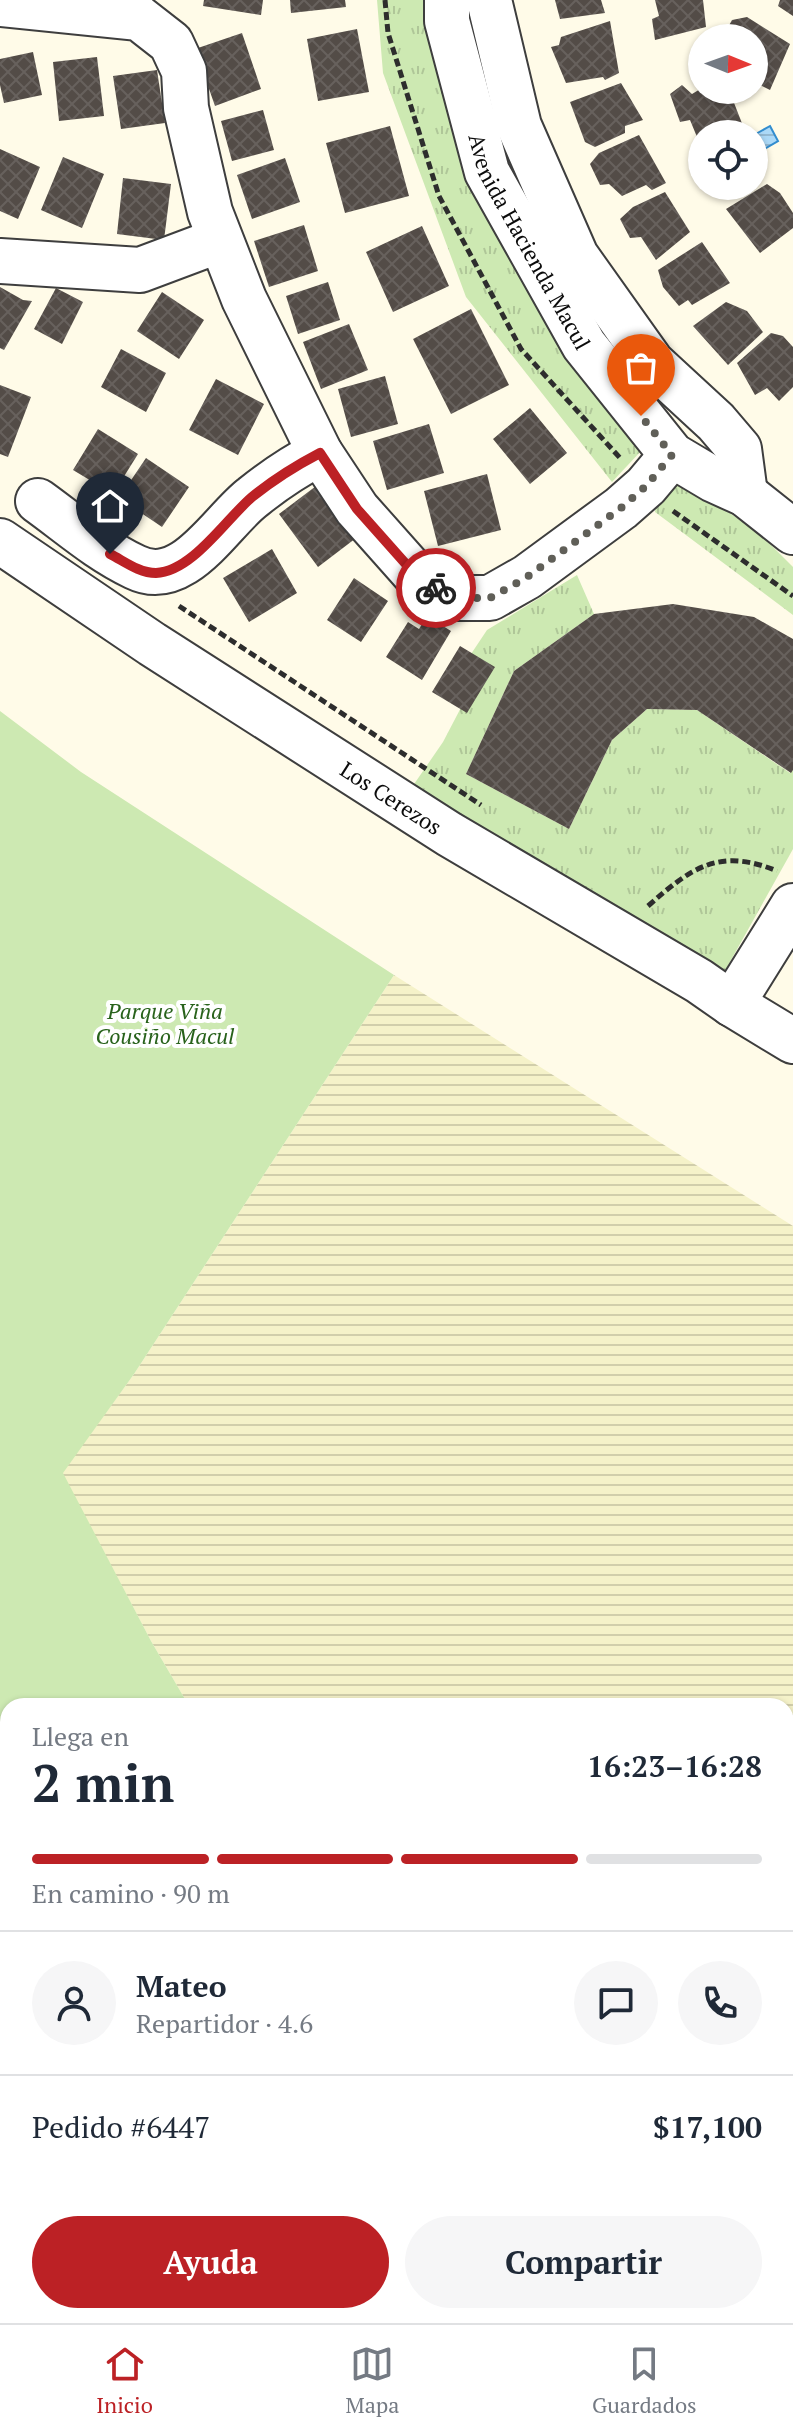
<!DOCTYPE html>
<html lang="es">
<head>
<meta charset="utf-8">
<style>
  :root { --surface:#fff; --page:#f6f6f7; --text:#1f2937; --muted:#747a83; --line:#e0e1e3; --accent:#bc2125 }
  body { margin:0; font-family:"PT Serif",serif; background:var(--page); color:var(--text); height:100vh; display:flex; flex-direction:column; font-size:30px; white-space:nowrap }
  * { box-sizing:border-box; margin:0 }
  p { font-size:26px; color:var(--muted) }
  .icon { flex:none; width:44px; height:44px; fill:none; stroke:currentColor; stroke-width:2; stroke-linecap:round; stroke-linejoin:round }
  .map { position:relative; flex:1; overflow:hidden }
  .drawer { position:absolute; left:0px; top:1698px; width:794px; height:626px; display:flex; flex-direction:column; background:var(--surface); border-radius:24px 24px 0 0; box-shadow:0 2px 6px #0004 }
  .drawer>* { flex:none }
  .needle { width:52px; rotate:91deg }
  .tools { position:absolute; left:688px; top:24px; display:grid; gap:16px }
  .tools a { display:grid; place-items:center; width:80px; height:80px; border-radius:50%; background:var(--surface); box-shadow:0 2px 6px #0004; font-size:40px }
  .pin { position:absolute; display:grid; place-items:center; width:68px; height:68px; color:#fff; margin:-82px -34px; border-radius:50% 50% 50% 0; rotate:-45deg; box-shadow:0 0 8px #0007 }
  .pin .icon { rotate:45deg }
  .courier { position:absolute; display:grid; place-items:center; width:80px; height:80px; margin:-40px; border:6px solid #bc2125; border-radius:50%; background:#fff; color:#222; box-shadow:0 2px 10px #0007 }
  .summary em { font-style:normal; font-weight:700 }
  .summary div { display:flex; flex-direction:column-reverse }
  .summary { display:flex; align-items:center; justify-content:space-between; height:136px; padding:0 32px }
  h1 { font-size:52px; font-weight:700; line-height:60px }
  .bar { display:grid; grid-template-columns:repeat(4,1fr); gap:12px 8px; align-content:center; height:96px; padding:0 32px }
  .bar i { height:10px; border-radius:6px; background:var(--line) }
  .bar .on { background:var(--accent) }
  .bar p { grid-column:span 4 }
  .line { display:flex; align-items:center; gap:20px; padding:0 32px; border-top:2px solid var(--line) }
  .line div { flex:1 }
  .round { display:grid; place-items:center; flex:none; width:84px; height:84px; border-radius:42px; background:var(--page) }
  .action { display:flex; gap:16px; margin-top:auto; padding:16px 32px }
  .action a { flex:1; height:92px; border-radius:48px; background:var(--accent); color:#fff; font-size:32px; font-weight:700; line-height:92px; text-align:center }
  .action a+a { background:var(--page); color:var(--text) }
  .tabs { display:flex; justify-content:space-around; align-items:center; height:112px; border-top:2px solid var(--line); background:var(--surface); font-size:22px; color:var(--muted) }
  .tabs a { display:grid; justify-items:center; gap:4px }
  .tabs .on { color:var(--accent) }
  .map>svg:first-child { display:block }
  .farmland { fill:url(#farmland-rules) }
  .grass { fill:url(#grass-tufts) }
  .park { fill:#cde9b2 }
  .water { fill:url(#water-rules); stroke:#328dcf; stroke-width:2 }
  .building { fill:url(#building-cross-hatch) }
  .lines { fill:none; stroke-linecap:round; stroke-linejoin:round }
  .minor-casing { stroke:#3e3e3e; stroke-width:48 }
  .path { stroke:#2d2d2d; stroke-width:5; stroke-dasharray:8 4; stroke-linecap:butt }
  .minor { stroke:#fff; stroke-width:44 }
  .done { stroke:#605f58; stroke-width:8; stroke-dasharray:0 14.4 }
  .route { stroke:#bc2125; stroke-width:10 }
  .labels { text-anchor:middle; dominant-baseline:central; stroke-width:8; stroke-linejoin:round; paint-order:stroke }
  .street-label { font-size:22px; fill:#0b0b0b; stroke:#fff }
  .park-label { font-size:22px; font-style:italic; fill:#28621b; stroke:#fff }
</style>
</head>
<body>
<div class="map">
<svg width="793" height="2323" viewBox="0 0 793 2323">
  <defs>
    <pattern id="farmland-rules" width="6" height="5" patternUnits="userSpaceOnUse" patternTransform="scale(2)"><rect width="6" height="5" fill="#f5f2c9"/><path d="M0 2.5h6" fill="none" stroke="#d1ceab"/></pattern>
    <pattern id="grass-tufts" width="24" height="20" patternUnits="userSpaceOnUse" patternTransform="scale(2)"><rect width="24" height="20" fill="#cde9b2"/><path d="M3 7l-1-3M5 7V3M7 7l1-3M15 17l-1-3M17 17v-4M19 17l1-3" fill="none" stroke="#afc698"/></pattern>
    <pattern id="water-rules" width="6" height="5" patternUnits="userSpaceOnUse" patternTransform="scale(2)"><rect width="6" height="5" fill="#acd9f7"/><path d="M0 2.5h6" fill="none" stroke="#93b9d2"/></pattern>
    <pattern id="building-cross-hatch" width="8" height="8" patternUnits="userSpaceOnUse" patternTransform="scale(2)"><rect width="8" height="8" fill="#534c47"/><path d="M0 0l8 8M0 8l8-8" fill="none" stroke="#67615d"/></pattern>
  </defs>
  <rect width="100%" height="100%" fill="#fffbe8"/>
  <path class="farmland" d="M394 975 793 1226V2323H212L216 2316H786V1706H189L151 1641 62 1473 134 1374Z"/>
  <path class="grass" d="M377 0H431L435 60 505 249 635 428 642 450 612 482 466 297 383 73Z
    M685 482 760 534 793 567V615L655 512 658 492Z
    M577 575 594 614 514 671 466 774 569 829 612 740 647 709 697 710 790 773 793 770V849L717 985 410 790 443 742 466 698 469 657 487 630Z"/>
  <path class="park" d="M0 711 81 772 394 975 134 1374 63 1473 151 1641 189 1706H8V2316H216L212 2323H0Z"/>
  <path class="water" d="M770 126 778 141 754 155V135Z"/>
  <path class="building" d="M204 0H263L261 15 203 6Z
    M290 0H345L346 7 291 13Z
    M555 0H601L605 13 560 19Z
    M655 0H703L706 27 655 40 652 19 659 16Z
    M780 0H793V16L778 6Z
    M747 17 790 44 770 90 754 82V38H722L732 20Z
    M610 21 619 73 605 80 603 77 566 83 551 47 559 45 561 37Z
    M357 29 369 92 318 101 307 39Z
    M242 33 261 89 215 106 195 49Z
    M33 52 42 95 4 103 0 85V59Z
    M97 57 104 116 59 121 53 62Z
    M157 70 165 123 121 129 113 76Z
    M621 83 643 120 625 126V133L595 147 585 142 570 102Z
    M682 85 692 94 702 88V90H729L745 131 740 134H702V149L690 120 680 122 670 94Z
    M263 110 274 150 232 161 221 121Z
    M390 126 409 196 345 213 326 143Z
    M639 135 666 183 652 190 646 185 622 196 609 184 600 185 590 164 599 153Z
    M0 149 40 167 18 219 0 211Z
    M63 157 104 174 82 228 41 210Z
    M285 158 300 202 252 219 237 175Z
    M123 178 171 184 164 240 117 234Z
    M767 184 780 193 793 213V228L760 253 726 209Z
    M665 192 690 232 656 260 641 237 630 238 620 219 633 207Z
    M304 225 318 271 269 287 254 241Z
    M422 226 449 286 393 312 366 252Z
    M702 242 730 283 692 305 688 300 679 306 663 287 658 270Z
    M328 282 340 320 298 334 286 296Z
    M0 287 23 300 32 301 4 350 0 348Z
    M56 288 83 302 62 344 34 329Z
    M162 292 204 320 179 359 137 331Z
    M726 302 747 311 763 332 728 365 693 326Z
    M471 309 509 385 451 414 413 339Z
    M349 324 368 370 321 389 303 342Z
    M771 333 783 336 793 347V387L779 401 767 388 755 395 737 363Z
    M121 349 166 373 146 412 101 387Z
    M385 376 398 424 351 437 338 389Z
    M216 379 264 404 238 455 189 430Z
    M0 385 31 397 8 457 0 454Z
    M530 408 567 453 530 484 493 439Z
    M429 424 444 473 387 490 373 441Z
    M98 429 138 454 113 494 73 470Z
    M146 458 189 487 162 527 119 498Z
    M487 474 501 530 438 546 424 491Z
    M320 483 360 535 318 567 279 514Z
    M272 549 297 593 249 622 223 578Z
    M354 578 388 601 361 642 327 620Z
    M673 604 754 617 793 639V770L791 773 697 710 647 709 612 740 569 829 466 774 514 671 594 614Z
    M427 616 451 631 422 680 386 657 408 622 419 629Z
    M460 646 495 667 467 713 432 692Z"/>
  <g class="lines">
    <defs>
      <g id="minor">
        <path id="s1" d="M447 0V21L487 172 584 345 672 455 714 480 745 494 793 532"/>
        <path d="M489 0 519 126 576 256 652 363 716 422 739 449 745 494"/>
        <path d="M0 4 139 18 171 43 184 71 186 108 210 212 244 299 320 453 357 509 421 581 458 598H490L527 577 621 508 646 486 672 455"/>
        <path d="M0 261 140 270 220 240"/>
        <path d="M38 501C70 524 99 550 135 567 184 591 221 521 253 497 274 480 297 465 320 453"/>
        <path id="s2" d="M0 541 152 644 449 834 699 981 732 1004 793 1041"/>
        <path d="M732 1004 793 906"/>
      </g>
    </defs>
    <use href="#minor" class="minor-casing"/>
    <path class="path" d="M385 0 388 33 439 196 521 349 621 459
      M673 511 793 596
      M179 606 481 805
      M648 906C691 868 719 847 777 871"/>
    <use href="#minor" class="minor"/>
  </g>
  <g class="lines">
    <path class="done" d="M436 588 458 598H490L508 588 527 577 621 508 646 486 672 455 641 416"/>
    <path class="route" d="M110 554C124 561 139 573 156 573 192 572 227 518 252 497 273 480 297 465 320 453L357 509 421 581 436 588"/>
  </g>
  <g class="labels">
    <g class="street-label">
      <text stroke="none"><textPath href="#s1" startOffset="258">Avenida Hacienda Macul</textPath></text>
      <text stroke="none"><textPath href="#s2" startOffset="468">Los Cerezos</textPath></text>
    </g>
    <g class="park-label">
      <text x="165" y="1010">Parque Viña<tspan x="165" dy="25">Cousiño Macul</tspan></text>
    </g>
  </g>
</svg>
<div class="tools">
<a><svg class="needle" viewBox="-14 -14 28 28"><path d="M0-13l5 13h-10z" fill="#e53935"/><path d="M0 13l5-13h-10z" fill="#747a83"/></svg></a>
<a><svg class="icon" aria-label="locate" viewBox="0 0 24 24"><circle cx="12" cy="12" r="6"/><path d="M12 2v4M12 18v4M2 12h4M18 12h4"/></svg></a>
</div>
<div class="pin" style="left:641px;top:416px;background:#ea580c"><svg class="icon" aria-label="bag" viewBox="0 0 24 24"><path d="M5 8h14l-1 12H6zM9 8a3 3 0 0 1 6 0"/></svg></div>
<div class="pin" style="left:110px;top:554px;background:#1f2937"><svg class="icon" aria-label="home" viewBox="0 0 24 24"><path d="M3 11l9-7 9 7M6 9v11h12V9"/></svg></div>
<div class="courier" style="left:436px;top:588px"><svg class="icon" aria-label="bike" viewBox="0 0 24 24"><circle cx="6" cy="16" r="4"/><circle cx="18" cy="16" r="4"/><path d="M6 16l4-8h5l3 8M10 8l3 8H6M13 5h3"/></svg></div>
<section class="drawer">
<div class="summary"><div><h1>2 min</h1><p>Llega en</p></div><em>16:23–16:28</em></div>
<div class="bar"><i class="on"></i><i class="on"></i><i class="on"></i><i></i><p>En camino · 90 m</p></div>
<div class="line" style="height:144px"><a class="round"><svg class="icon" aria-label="person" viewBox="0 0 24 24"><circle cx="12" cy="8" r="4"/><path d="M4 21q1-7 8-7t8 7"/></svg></a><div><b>Mateo</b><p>Repartidor · 4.6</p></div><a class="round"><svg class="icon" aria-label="chat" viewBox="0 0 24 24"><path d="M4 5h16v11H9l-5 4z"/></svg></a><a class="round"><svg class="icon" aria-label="phone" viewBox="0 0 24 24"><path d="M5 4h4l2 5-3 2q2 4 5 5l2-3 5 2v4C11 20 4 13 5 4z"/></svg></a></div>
<div class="line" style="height:104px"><div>Pedido #6447</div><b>$17,100</b></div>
<div class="action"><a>Ayuda</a><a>Compartir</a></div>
</section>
</div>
<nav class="tabs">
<a class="on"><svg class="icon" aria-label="home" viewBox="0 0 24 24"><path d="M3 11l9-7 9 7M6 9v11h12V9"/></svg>Inicio</a>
<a><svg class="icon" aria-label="map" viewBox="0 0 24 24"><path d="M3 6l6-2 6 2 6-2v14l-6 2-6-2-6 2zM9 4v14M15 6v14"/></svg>Mapa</a>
<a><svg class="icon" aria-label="saved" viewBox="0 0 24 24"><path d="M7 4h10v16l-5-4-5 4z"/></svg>Guardados</a>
</nav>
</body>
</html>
